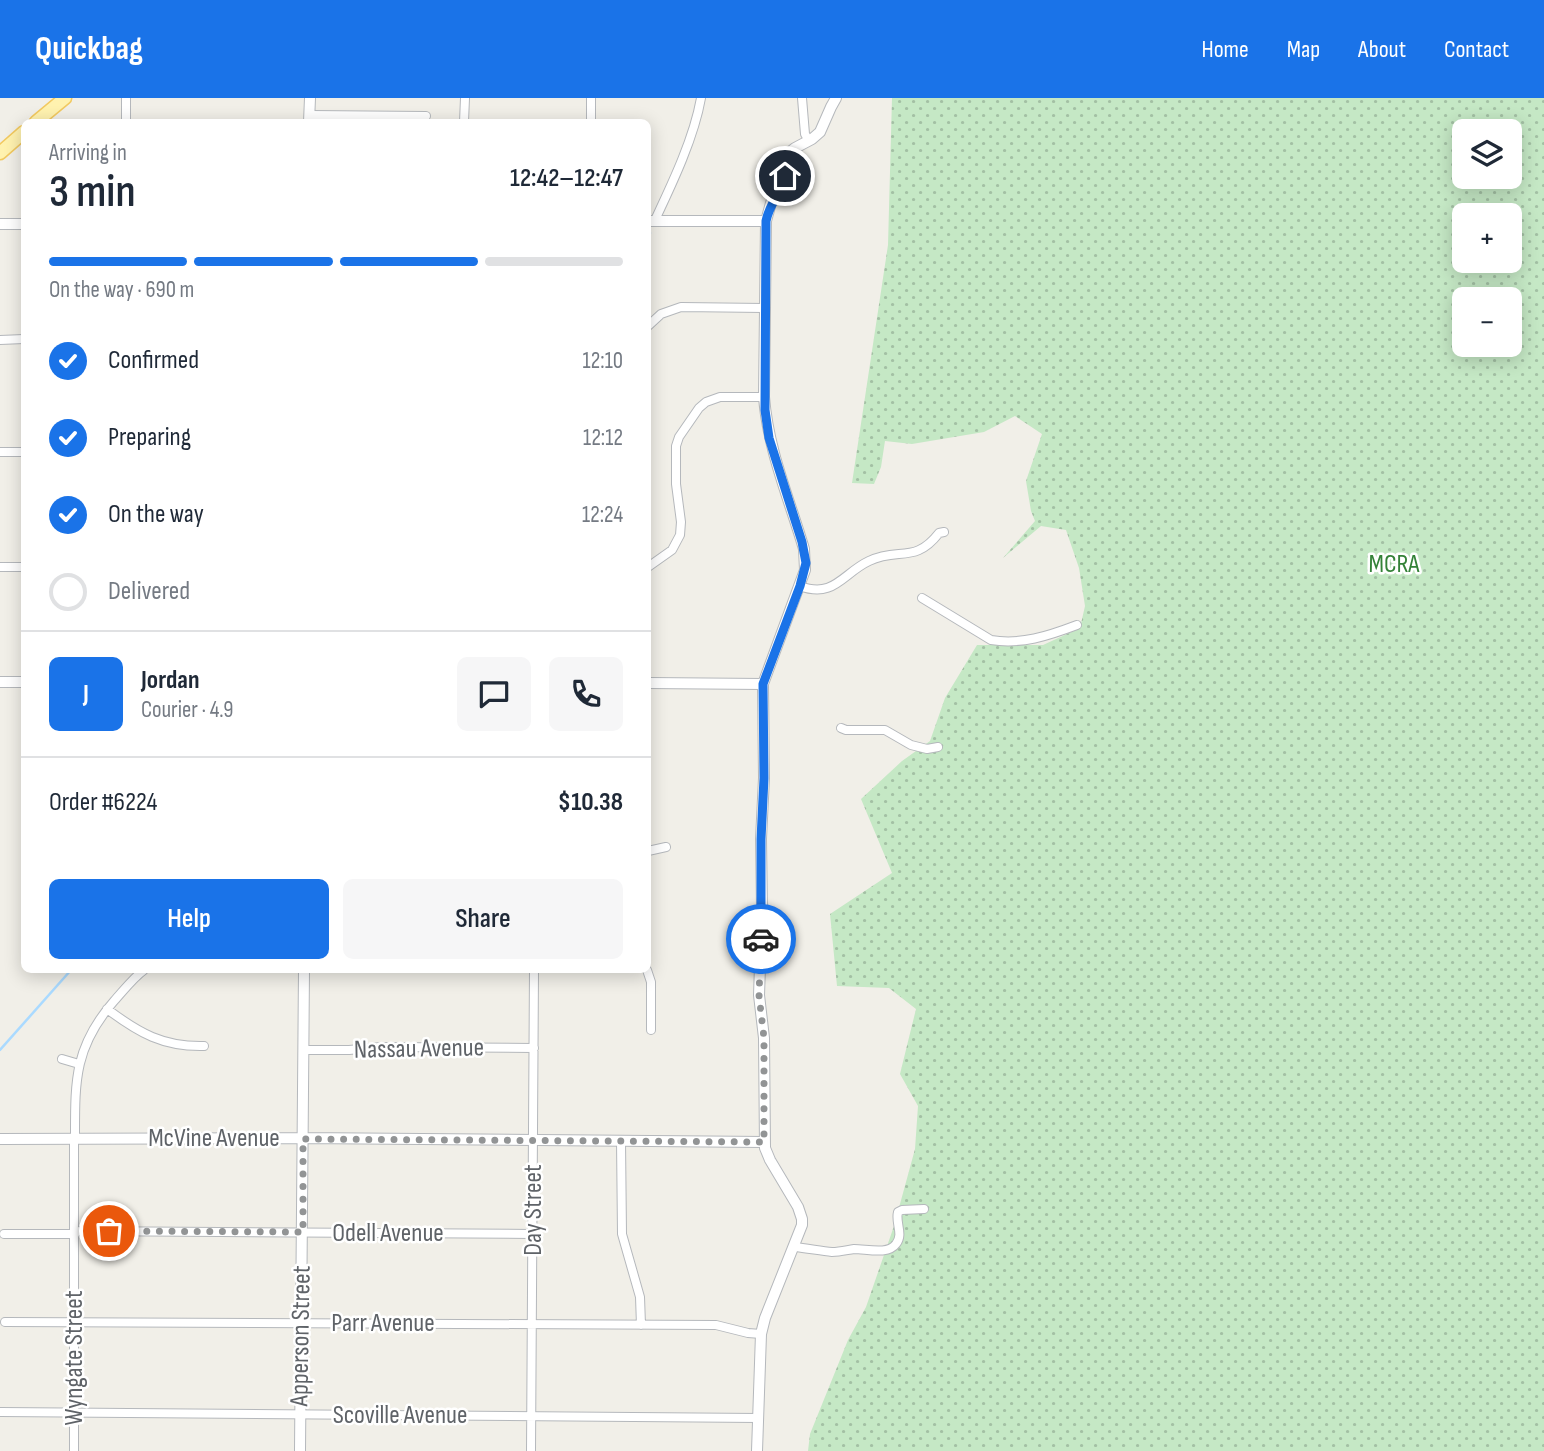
<!DOCTYPE html>
<html lang="en">
<head>
<meta charset="utf-8">
<style>
  :root { --surface:#fff; --page:#f6f6f7; --text:#1f2937; --muted:#747a83; --line:#e0e1e3; --accent:#1a73e8 }
  body { margin:0; font-family:"Sofia Sans Condensed",sans-serif; background:var(--page); color:var(--text); height:100vh; display:flex; flex-direction:column; font-size:26px; white-space:nowrap }
  * { box-sizing:border-box; margin:0 }
  p { font-size:23px; color:var(--muted) }
  .icon { flex:none; width:38px; height:38px; fill:none; stroke:currentColor; stroke-width:2; stroke-linecap:round; stroke-linejoin:round }
  .map { position:relative; flex:1; overflow:hidden }
  .panel { position:absolute; left:21px; top:21px; width:630px; height:854px; display:flex; flex-direction:column; background:var(--surface); border-radius:10px; box-shadow:0 4px 18px #0003 }
  .panel>* { flex:none }
  .fabs { position:absolute; left:1452px; top:21px; display:grid; gap:14px }
  .fabs a { display:grid; place-items:center; width:70px; height:70px; border-radius:10px; background:var(--surface); box-shadow:0 4px 18px #0003; font-size:35px }
  .pin { position:absolute; display:grid; place-items:center; width:60px; height:60px; color:#fff; margin:-30px; border:4px solid #fff; border-radius:50%; box-shadow:0 2px 7px #0007 }
  .courier { position:absolute; display:grid; place-items:center; width:70px; height:70px; margin:-35px; border:5px solid #1a73e8; border-radius:50%; background:#fff; color:#222; box-shadow:0 2px 9px #0007 }
  .headline em { font-style:normal; font-weight:600 }
  .headline div { display:flex; flex-direction:column-reverse }
  .headline { display:flex; align-items:center; justify-content:space-between; height:119px; padding:0 28px }
  h1 { font-size:46px; font-weight:600; line-height:52px }
  .bar { display:grid; grid-template-columns:repeat(4,1fr); gap:10px 7px; align-content:center; height:84px; padding:0 28px }
  .bar i { height:9px; border-radius:5px; background:var(--line) }
  .bar .current { background:var(--accent) }
  .bar p { grid-column:span 4 }
  .line { display:flex; align-items:center; gap:18px; padding:0 28px; border-top:2px solid var(--line) }
  .line div { flex:1 }
  .round { display:grid; place-items:center; flex:none; width:74px; height:74px; border-radius:10px; background:var(--page) }
  ol { padding:0 28px; list-style:none }
  li { display:flex; align-items:center; gap:21px; height:77px }
  li p { margin-inline-start:auto }
  li .icon { padding:7px; border-radius:50%; background:var(--accent); color:#fff; stroke-width:4 }
  li:last-child { color:var(--muted) }
  li i { width:38px; height:38px; border:4px solid var(--line); border-radius:50% }
  .button { display:flex; gap:14px; margin-top:auto; padding:14px 28px }
  .button a { flex:1; height:80px; border-radius:10px; background:var(--accent); color:#fff; font-size:28px; font-weight:600; line-height:80px; text-align:center }
  .button a+a { background:var(--page); color:var(--text) }
  header { display:flex; align-items:center; gap:42px; box-sizing:border-box; height:98px; padding:0 35px; background:var(--accent); color:#fff }
  header strong { font-size:33px }
  nav { display:flex; gap:38px; margin-inline-start:auto; font-size:24px }
  .map>svg:first-child { display:block }
  .green { fill:url(#green-dots); fill-rule:evenodd }
  .lines { fill:none; stroke-linecap:round; stroke-linejoin:round }
  .stream { stroke:#aadaff; stroke-width:2.5 }
  .minor-casing { stroke:#b5b8bc; stroke-width:10 }
  .tertiary-casing { stroke:#b5b8bc; stroke-width:12 }
  .primary-casing { stroke:#f2c960; stroke-width:15 }
  .minor { stroke:#fff; stroke-width:8 }
  .tertiary { stroke:#fff; stroke-width:10 }
  .primary { stroke:#fff2af; stroke-width:12 }
  .done { stroke:#929495; stroke-width:7; stroke-dasharray:0 12.6 }
  .route { stroke:#1a73e8; stroke-width:9 }
  .labels { text-anchor:middle; dominant-baseline:central; stroke-width:5; stroke-linejoin:round; paint-order:stroke }
  .park-label { font-size:26px; fill:#348238; stroke:#fff }
  .street-label { font-size:26px; fill:#5f6368; stroke:#fff }
</style>
</head>
<body>
<header>
<strong>Quickbag</strong>
<nav><a>Home</a><a>Map</a><a>About</a><a>Contact</a></nav>
</header>
<div class="map">
<svg width="1544" height="1353" viewBox="0 0 1544 1353">
  <defs>
    <pattern id="green-dots" width="8" height="8" patternUnits="userSpaceOnUse" patternTransform="scale(1.75)"><rect width="8" height="8" fill="#c5e8c5"/><path d="M2 2h.1M6 6h.1" fill="none" stroke="#a3c0a4" stroke-width="1.8" stroke-linecap="round"/></pattern>
  </defs>
  <rect width="100%" height="100%" fill="#f1efe8"/>
  <path class="green" d="M892 0H1544V1353H808L810 1336 848 1242 866 1209 894 1128 915 1051 918 1008 900 976 916 911 889 890 837 888 830 816 892 775 861 701 902 663 930 643 945 600 977 547H1043L1080 530 1085 508 1079 470 1066 432 1041 428 1003 460 1035 423 1031 413 1026 383 1042 336 1015 318 984 334 912 346 885 343 881 369 874 386 852 385 888 147ZM1465 33H1510V79H1465ZM1465 117H1510V163H1465ZM1465 201H1510V247H1465Z"/>
  <g class="lines">
    <path class="stream" d="M648 139 650 135
      M0 952 71 872"/>
    <defs>
      <path id="minor" d="M802 0 805 36 809 43
        M309 17 426 18
        M126 24V0
        M464 24 465 0
        M591 24V0
        M655 122C672 86 694 40 701 0
        M648 228 661 216 681 209 765 210
        M0 242 24 241
        M0 354H24
        M0 469H24
        M648 469 672 452 680 437 681 424 676 386V348L679 339 699 310 706 304 720 299H764
        M800 488C834 501 843 475 869 463 899 449 915 466 939 435L944 434
        M922 500 991 542C1021 547 1048 538 1077 527
        M841 630 846 632H885L911 647 927 651 938 649
        M648 753 666 749
        M647 872 651 884V932
        M107 911C139 935 163 949 204 948
        M304 952H349L381 949 534 950
        M62 961 79 966
        M75 1040C75 983 74 949 114 903 124 892 133 880 144 872
        M621 1043 622 1136 640 1199 641 1227
        M75 1133 533 1136
        M4 1136H75
        M794 1149C807 1150 820 1153 832 1154 840 1154 847 1152 854 1151 867 1151 888 1157 896 1146 904 1136 895 1125 898 1114L902 1112 924 1111
        M5 1224 716 1227 748 1235 761 1236
        M0 1314 759 1320
        M74 1353V1040
        M531 1353 534 872"/>
      <path id="tertiary" d="M309 24 310 0
        M648 123H766
        M0 126H24
        M0 584H24
        M648 585 763 586
        M0 1041 303 1040 764 1044
        M300 1353 304 872
        M757 1353 761 1236 765 1220 802 1127V1121L798 1109 770 1062 765 1050 764 940 759 897 762 812 761 741 764 680 763 586 805 472 804 451C789 400 768 352 764 299L766 123 771 105 783 86 786 65 790 54 795 50 812 41 820 34 831 9 836 0"/>
      <path id="primary" d="M36 24 65 0
        M0 55 24 34"/>
    </defs>
    <use href="#minor" class="minor-casing"/>
    <use href="#tertiary" class="tertiary-casing"/>
    <use href="#primary" class="primary-casing"/>
    <use href="#minor" class="minor"/>
    <use href="#tertiary" class="tertiary"/>
    <use href="#primary" class="primary"/>
  </g>
  <g class="lines">
    <path class="done" d="M109 1133 303 1134V1041L764 1044V940L759 897 761 841"/>
    <path class="route" d="M761 841V741L764 680 763 586 800 488 806 465 802 444 769 340 765 312 766 123C770 104 782 94 785 78"/>
  </g>
  <g class="labels">
    <g class="park-label">
      <text x="1394" y="466">MCRA</text>
    </g>
    <g class="street-label">
      <text transform="translate(419 951) rotate(-1)">Nassau Avenue</text>
      <text x="214" y="1040">McVine Avenue</text>
      <text transform="translate(533 1112) rotate(-90)">Day Street</text>
      <text x="388" y="1135">Odell Avenue</text>
      <text x="383" y="1225">Parr Avenue</text>
      <text transform="translate(301 1238) rotate(-89)">Apperson Street</text>
      <text transform="translate(74 1260) rotate(-90)">Wyngate Street</text>
      <text x="400" y="1317">Scoville Avenue</text>
    </g>
  </g>
</svg>
<div class="fabs">
<a><svg class="icon" aria-label="layers" viewBox="0 0 24 24"><path d="M12 4l9 5-9 5-9-5zM3 14l9 5 9-5"/></svg></a>
<a>+</a>
<a>−</a>
</div>
<div class="pin" style="left:109px;top:1133px;background:#ea580c"><svg class="icon" aria-label="bag" viewBox="0 0 24 24"><path d="M5 8h14l-1 12H6zM9 8a3 3 0 0 1 6 0"/></svg></div>
<div class="pin" style="left:785px;top:78px;background:#1f2937"><svg class="icon" aria-label="home" viewBox="0 0 24 24"><path d="M3 11l9-7 9 7M6 9v11h12V9"/></svg></div>
<div class="courier" style="left:761px;top:841px"><svg class="icon" aria-label="car" viewBox="0 0 24 24"><path d="M5 17H2v-5l4-1 3-4h7l3 4 3 1v5h-3M9 17h6M6 11h13"/><circle cx="7" cy="17" r="2"/><circle cx="17" cy="17" r="2"/></svg></div>
<section class="panel">
<div class="headline"><div><h1>3 min</h1><p>Arriving in</p></div><em>12:42–12:47</em></div>
<div class="bar"><i class="current"></i><i class="current"></i><i class="current"></i><i></i><p>On the way · 690 m</p></div>
<ol>
<li><svg class="icon" aria-label="check" viewBox="0 0 24 24"><path d="M5 12l5 5 9-10"/></svg>Confirmed<p>12:10</p></li>
<li><svg class="icon" aria-label="check" viewBox="0 0 24 24"><path d="M5 12l5 5 9-10"/></svg>Preparing<p>12:12</p></li>
<li><svg class="icon" aria-label="check" viewBox="0 0 24 24"><path d="M5 12l5 5 9-10"/></svg>On the way<p>12:24</p></li>
<li><i></i>Delivered</li>
</ol>
<div class="line" style="height:126px"><b class="round" style="background:var(--accent);color:#fff">J</b><div><b>Jordan</b><p>Courier · 4.9</p></div><a class="round"><svg class="icon" aria-label="chat" viewBox="0 0 24 24"><path d="M4 5h16v11H9l-5 4z"/></svg></a><a class="round"><svg class="icon" aria-label="phone" viewBox="0 0 24 24"><path d="M5 4h4l2 5-3 2q2 4 5 5l2-3 5 2v4C11 20 4 13 5 4z"/></svg></a></div>
<div class="line" style="height:91px"><div>Order #6224</div><b>$10.38</b></div>
<div class="button"><a>Help</a><a>Share</a></div>
</section>
</div>
</body>
</html>
